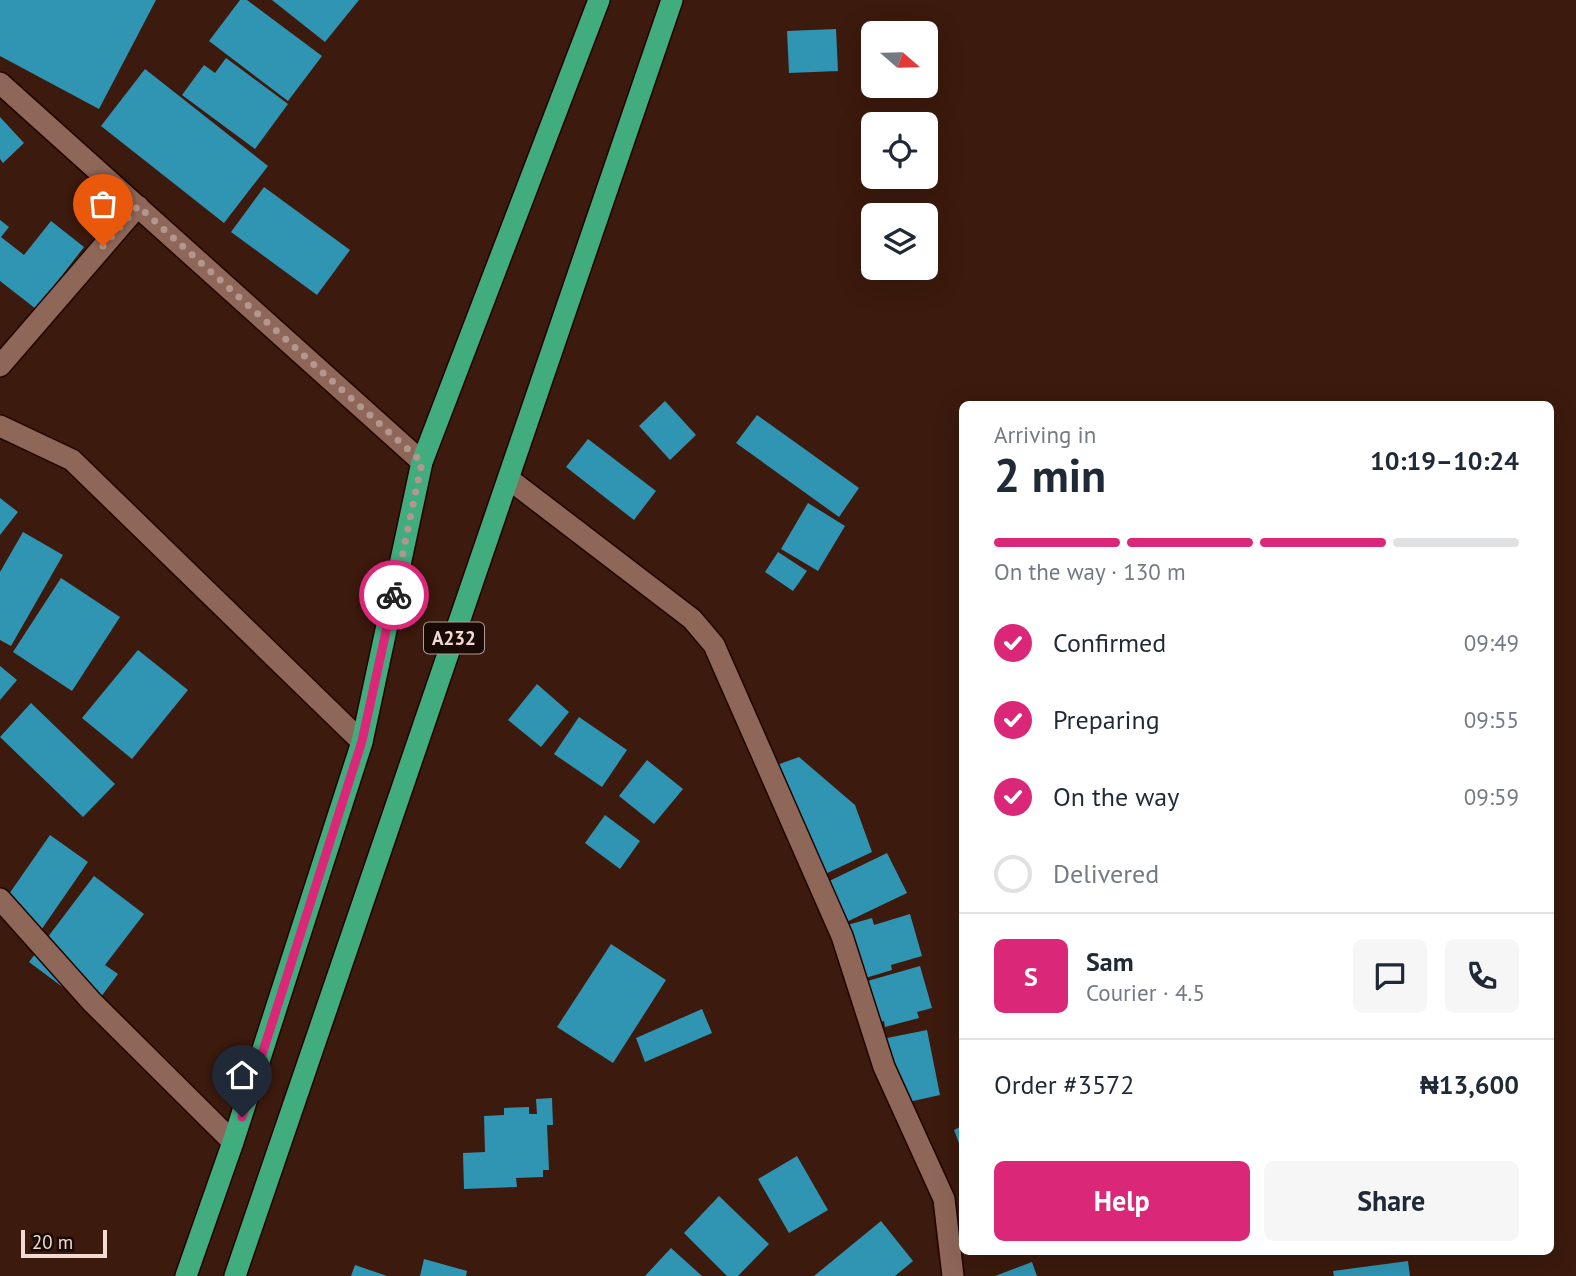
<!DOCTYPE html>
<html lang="en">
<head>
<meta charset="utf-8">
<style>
  :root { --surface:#fff; --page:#f6f6f7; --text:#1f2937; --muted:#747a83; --line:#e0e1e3; --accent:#db2777 }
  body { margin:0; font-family:"PT Sans",sans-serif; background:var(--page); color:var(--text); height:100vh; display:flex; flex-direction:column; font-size:26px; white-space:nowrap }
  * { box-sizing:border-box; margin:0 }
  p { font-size:23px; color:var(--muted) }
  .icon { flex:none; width:38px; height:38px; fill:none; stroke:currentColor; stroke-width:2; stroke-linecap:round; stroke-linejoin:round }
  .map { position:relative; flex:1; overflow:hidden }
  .details { position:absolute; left:959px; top:401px; width:595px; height:854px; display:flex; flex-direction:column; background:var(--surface); border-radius:10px; box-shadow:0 7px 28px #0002 }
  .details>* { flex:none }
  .needle { width:46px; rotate:110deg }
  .fabs { position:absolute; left:861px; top:21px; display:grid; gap:14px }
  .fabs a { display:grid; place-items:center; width:77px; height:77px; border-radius:10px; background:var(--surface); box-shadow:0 7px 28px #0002; font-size:35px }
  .scale { position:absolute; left:21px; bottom:18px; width:86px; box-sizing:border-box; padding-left:7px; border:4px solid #f3dbd3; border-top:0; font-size:19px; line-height:24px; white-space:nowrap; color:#f3dbd3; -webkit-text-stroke:5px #190a05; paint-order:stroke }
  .pin { position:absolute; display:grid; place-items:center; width:60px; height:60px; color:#fff; margin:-72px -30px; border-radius:50% 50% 50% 0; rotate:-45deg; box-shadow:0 0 7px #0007 }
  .pin .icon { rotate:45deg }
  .courier { position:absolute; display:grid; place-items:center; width:70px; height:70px; margin:-35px; border:5px solid #db2777; border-radius:50%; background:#fff; color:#222; box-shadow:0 2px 9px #0007 }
  .overview em { font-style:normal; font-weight:800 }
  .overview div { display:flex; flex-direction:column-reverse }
  .overview { display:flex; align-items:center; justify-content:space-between; height:119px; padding:0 35px }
  h1 { font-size:46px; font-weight:800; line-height:52px }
  .bar { display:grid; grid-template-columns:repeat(4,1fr); gap:10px 7px; align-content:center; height:84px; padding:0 35px }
  .bar i { height:9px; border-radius:5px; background:var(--line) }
  .bar .on { background:var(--accent) }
  .bar p { grid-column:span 4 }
  .line { display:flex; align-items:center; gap:18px; padding:0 35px; border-top:2px solid var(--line) }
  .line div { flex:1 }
  .round { display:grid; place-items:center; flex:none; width:74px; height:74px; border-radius:10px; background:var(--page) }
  ol { padding:0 35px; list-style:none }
  li { display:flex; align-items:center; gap:21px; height:77px }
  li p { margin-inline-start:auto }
  li .icon { padding:7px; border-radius:50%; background:var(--accent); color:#fff; stroke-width:4 }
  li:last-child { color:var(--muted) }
  li i { width:38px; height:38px; border:4px solid var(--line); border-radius:50% }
  .action { display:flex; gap:14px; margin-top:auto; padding:14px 35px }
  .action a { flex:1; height:80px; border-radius:10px; background:var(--accent); color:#fff; font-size:28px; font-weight:800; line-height:80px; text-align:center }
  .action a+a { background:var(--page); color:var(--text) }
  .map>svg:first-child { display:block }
  .building { fill:#3095b3 }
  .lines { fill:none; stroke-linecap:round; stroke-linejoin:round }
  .street-casing { stroke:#210400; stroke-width:24 }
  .highway-casing { stroke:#210400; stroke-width:24 }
  .street { stroke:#8f6758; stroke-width:21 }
  .highway { stroke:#41ac7d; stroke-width:21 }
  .done { stroke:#b3978e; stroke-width:7; stroke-dasharray:0 12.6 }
  .route { stroke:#db2777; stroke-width:9 }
  .labels { text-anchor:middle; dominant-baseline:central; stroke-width:7; stroke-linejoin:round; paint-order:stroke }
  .shield { fill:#190a05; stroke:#b29c95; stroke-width:2 }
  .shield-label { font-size:19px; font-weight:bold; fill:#f3dbd3 }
</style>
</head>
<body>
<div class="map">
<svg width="1576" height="1276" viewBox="0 0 1576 1276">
  <rect width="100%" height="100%" fill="#3c1a0d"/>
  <path class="building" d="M0 0H156L99 109 0 56Z
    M240 0H247L322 56 288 101 209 41Z
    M272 0H359L325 42Z
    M836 29 838 71 789 73 787 31Z
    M226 58 288 104 255 149 182 95 204 65 215 73Z
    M145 69 268 166 224 223 101 126Z
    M0 117 24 143 3 163 0 159Z
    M264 187 350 250 317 295 231 232Z
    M0 220 9 227 1 237 24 255 51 221 84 247 36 309 0 281Z
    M665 401 696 435 670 460 639 426Z
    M757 415 859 488 839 517 736 443Z
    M588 439 656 491 634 520 566 467Z
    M0 498 18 512 0 535Z
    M808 503 845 526 818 571 781 549Z
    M23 532 63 555 11 646 0 640V572Z
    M778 552 807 571 793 591 765 572Z
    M61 578 120 617 72 691 13 652Z
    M138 650 188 690 132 759 82 718Z
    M0 666 17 680 0 700Z
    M537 684 569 712 541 747 508 720Z
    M31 703 115 784 83 817 0 737Z
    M579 717 627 750 602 787 554 754Z
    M799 757 855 805 872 852 806 883 763 770Z
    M647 760 683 789 654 824 619 796Z
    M605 815 640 841 620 869 585 843Z
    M50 835 88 862 37 936 0 907Z
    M887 853 907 893 838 926 819 886Z
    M94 876 144 914 105 965 118 974 92 1009 29 962Z
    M910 914 922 956 891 965 892 970 852 982 837 928 872 918 874 925Z
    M611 944 666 980 613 1063 557 1027Z
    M920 966 932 1008 917 1012 919 1018 885 1027 884 1021 869 1026 857 984Z
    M702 1009 712 1033 645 1062 636 1038Z
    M927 1030 940 1095 895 1105 882 1039Z
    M552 1098 553 1125H547L549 1170H543V1177L516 1178 517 1187 464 1189 463 1153 485 1152 484 1116 504 1115V1108L529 1107V1114H537L536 1099Z
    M962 1126V1151L954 1130Z
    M797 1156 828 1210 789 1233 758 1179Z
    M719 1196 769 1244 738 1276H727L684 1233Z
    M881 1221 913 1261 895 1276H814Z
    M671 1248 702 1276H645Z
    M424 1259 467 1271 466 1276H420Z
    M1408 1261 1410 1276H1334L1333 1271Z
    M1032 1262 1037 1276H995Z
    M355 1265 387 1276H351Z"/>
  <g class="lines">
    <defs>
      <path id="street" d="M0 83 422 462
        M0 366 138 206
        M0 426 72 460 362 742
        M509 479 692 619 714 645 842 936 884 1067 944 1199 953 1276
        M0 899 92 1002 233 1142"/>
      <path id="highway" d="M186 1276 233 1142 362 742 422 462 599 0
        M235 1276 672 0"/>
    </defs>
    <use href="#street" class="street-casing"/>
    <use href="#highway" class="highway-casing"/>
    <use href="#street" class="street"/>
    <use href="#highway" class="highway"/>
  </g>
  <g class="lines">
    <path class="done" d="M103 246 138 206 422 462 394 595"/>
    <path class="route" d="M242 1117 362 741 394 595"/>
  </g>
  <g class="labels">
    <rect class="shield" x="424" y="622.5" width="60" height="31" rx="5"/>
    <g class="shield-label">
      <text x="454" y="638">A232</text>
    </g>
  </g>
</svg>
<div class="fabs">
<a><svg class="needle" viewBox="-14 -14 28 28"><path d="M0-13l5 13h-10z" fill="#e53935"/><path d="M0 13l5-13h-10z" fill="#747a83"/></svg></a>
<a><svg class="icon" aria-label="locate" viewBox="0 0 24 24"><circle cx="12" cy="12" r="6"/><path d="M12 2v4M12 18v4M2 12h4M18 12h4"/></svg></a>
<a><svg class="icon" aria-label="layers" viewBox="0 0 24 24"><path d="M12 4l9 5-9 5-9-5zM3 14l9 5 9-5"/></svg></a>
</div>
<div class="scale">20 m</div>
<div class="pin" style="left:103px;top:246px;background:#ea580c"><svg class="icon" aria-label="bag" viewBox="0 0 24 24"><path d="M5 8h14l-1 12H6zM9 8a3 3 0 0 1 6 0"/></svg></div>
<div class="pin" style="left:242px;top:1117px;background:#1f2937"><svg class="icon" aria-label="home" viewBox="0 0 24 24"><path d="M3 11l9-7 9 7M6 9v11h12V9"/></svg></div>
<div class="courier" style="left:394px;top:595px"><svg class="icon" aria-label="bike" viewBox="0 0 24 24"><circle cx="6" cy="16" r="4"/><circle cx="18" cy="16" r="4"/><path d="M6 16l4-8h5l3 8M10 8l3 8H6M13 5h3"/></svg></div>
<section class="details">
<div class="overview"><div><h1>2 min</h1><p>Arriving in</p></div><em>10:19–10:24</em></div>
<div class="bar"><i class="on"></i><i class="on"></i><i class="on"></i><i></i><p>On the way · 130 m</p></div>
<ol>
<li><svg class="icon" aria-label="check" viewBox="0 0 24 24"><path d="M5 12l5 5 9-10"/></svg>Confirmed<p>09:49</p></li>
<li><svg class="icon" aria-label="check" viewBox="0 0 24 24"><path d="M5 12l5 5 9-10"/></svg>Preparing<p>09:55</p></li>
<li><svg class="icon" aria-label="check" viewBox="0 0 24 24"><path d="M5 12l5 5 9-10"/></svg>On the way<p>09:59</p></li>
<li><i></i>Delivered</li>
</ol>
<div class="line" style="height:126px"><b class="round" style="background:var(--accent);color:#fff">S</b><div><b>Sam</b><p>Courier · 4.5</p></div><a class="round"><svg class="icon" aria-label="chat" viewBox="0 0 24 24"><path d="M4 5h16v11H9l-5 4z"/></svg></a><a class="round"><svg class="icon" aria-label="phone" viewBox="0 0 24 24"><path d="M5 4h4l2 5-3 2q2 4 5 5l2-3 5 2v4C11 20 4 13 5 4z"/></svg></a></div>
<div class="line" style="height:91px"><div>Order #3572</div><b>₦13,600</b></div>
<div class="action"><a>Help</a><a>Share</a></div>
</section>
</div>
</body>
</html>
